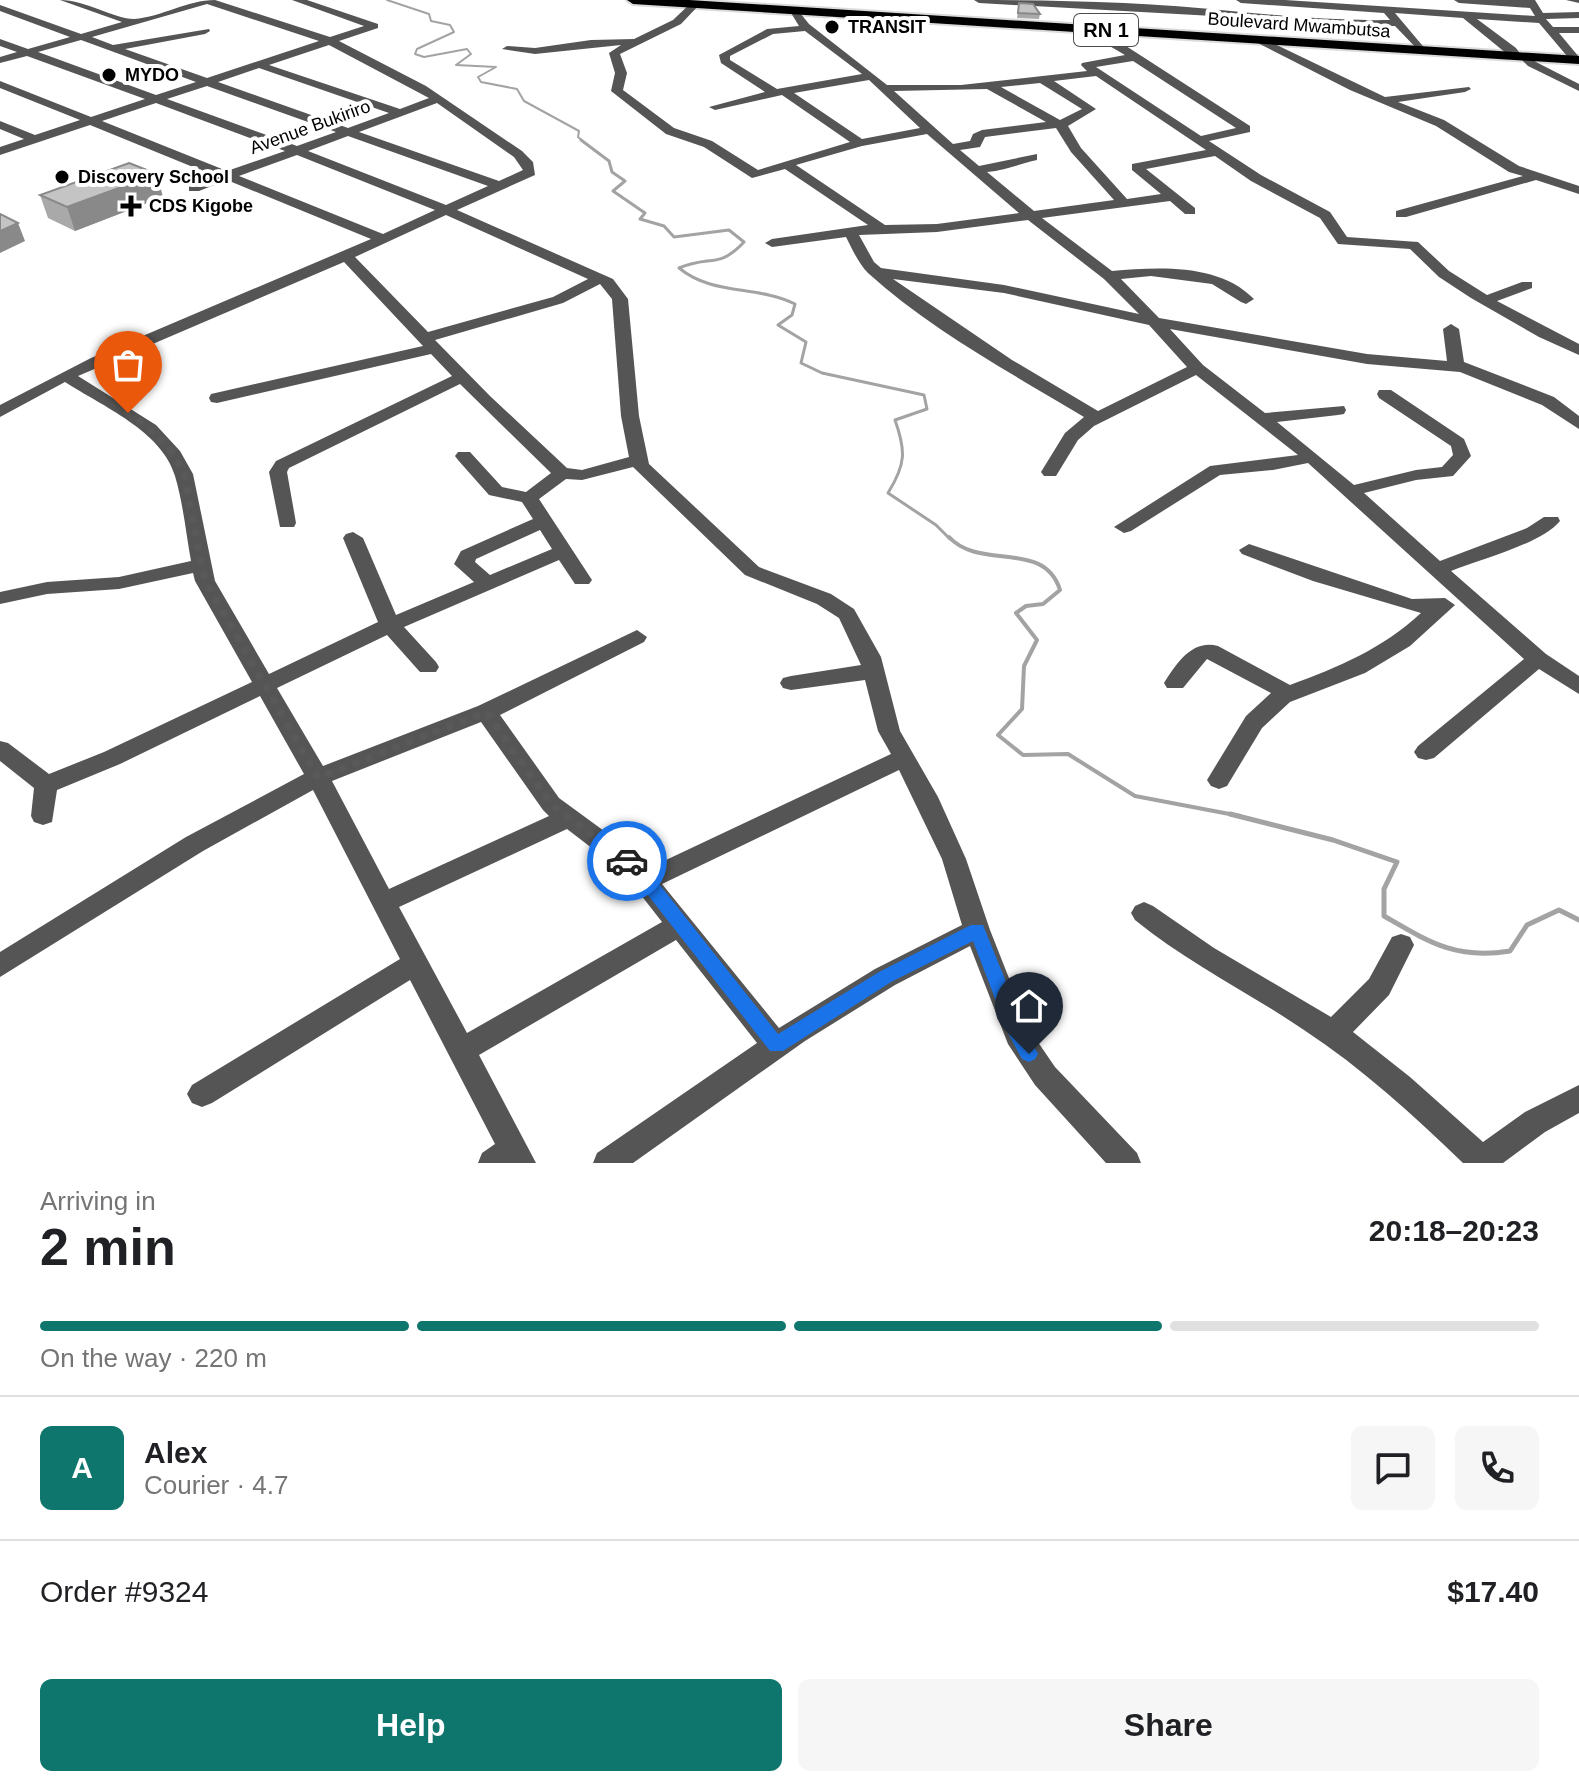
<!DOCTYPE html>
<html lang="en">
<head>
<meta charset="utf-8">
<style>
  :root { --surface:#fff; --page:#f6f6f6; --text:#202124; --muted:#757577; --line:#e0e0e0; --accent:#0f766e }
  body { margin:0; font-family:Arial,sans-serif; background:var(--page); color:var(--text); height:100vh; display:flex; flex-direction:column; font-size:30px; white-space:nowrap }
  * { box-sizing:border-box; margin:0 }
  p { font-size:26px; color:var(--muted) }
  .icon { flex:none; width:44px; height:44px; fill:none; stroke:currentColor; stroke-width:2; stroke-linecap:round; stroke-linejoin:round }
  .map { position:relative; height:1163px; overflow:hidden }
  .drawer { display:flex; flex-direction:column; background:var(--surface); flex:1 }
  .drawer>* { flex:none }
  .pin { position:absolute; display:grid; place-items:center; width:68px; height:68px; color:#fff; margin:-82px -34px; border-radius:50% 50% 50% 0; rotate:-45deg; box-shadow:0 0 8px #0007 }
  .pin .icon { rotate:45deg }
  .courier { position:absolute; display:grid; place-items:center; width:80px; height:80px; margin:-40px; border:6px solid #1a73e8; border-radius:50%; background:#fff; color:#222; box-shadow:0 2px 10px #0007 }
  .overview em { font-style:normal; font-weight:700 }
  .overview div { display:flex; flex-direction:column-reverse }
  .overview { display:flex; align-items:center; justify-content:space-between; height:136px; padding:0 40px }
  h1 { font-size:52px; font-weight:700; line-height:60px }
  .bar { display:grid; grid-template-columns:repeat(4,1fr); gap:12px 8px; align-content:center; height:96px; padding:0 40px }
  .bar i { height:10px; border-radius:6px; background:var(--line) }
  .bar .on { background:var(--accent) }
  .bar p { grid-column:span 4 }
  .line { display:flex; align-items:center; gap:20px; padding:0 40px; border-top:2px solid var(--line) }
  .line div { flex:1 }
  .round { display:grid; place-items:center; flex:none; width:84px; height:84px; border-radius:12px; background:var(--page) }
  .button { display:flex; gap:16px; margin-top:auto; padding:16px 40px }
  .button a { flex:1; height:92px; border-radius:12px; background:var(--accent); color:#fff; font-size:32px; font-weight:700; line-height:92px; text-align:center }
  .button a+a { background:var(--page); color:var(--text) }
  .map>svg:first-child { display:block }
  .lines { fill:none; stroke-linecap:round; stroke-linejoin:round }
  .stream-far3 { stroke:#a3a3a3; stroke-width:2 }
  .stream-far2 { stroke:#a3a3a3; stroke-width:3 }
  .stream-far1 { stroke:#a3a3a3; stroke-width:4 }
  .stream { stroke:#a3a3a3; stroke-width:5 }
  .highway-casing { stroke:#dbdbdb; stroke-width:4 }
  .minor { fill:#555; fill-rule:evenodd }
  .highway { fill:#000; fill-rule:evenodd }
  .wall { fill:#a9a9a9 }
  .shaded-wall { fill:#898989 }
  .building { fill:#c4c4c4; stroke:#898989; stroke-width:2 }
  .route { fill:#1a73e8 }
  .done { stroke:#595959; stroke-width:8; stroke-dasharray:0 14.4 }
  .poi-dot { fill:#000; stroke:#fff; stroke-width:3 }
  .labels { text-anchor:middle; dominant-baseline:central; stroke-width:8; stroke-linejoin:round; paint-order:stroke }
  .far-street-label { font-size:18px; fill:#000; stroke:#fff }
  .far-poi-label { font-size:18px; font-weight:bold; fill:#000; stroke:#fff; text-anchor:start }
  .shield { fill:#fff; stroke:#4c4c4c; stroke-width:2 }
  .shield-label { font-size:20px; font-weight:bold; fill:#000 }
</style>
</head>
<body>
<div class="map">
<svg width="1579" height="1163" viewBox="0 0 1579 1163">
  <rect width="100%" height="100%" fill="#fff"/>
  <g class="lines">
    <path class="stream-far3" d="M387 0 429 14 431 21 450 25 454 32 417 49 415 54 424 57 467 49 471 54 456 65 496 67 478 77 481 82 517 89 524 101 579 131 578 137 584 142"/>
    <path class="stream-far2" d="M581 140 609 161 612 172 625 181 613 191 645 213 640 219 664 226 674 237 729 230 744 242C719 269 710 255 679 268 713 296 757 285 795 304L792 315 778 325 806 342 801 363 822 373 924 395 927 409 895 420C906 451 906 464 888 493L936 525 950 539"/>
    <path class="stream-far1" d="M949 537C980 571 1044 539 1060 590L1043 604 1026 606 1016 613 1037 640 1024 666 1022 709 998 735 1023 755 1068 754 1135 796 1240 816"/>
    <path class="stream" d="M1230 814 1333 840 1397 862 1384 889V916C1429 942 1456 960 1510 951L1527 925 1559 910 1579 920"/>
    <defs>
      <path id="highway" d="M627 0H689L1579 56V64L633 4Z"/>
    </defs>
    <use href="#highway" class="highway-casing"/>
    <path class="minor" d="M60 0C86 0 114 19 134 19 162 17 187 0 215 0L330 37 364 26 292 0H307L378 24V28L339 41 426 86 522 151 533 162 535 175 457 210 613 279 628 299 639 416 649 464 759 567 831 594 854 609 881 657 900 731 938 797 966 859 990 930 1029 1029 1055 1067 1137 1153 1141 1163H1106L1035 1085 1008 1044 970 946 895 985 805 1041 633 1163H593L597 1153 757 1043 676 940 479 1055 536 1163H478L482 1153 495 1144 410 980 212 1103 202 1107 192 1103 187 1094 192 1085 400 959 313 790 203 851 0 977V952L186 837 304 774 260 696 120 764 57 790 52 822 43 825 34 822 31 816 34 788 0 761V741L8 743 49 774 104 752 252 682 195 581 193 573 119 589 47 594 0 604V592L47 582 119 577 191 561C186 533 183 503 175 476 162 431 102 406 65 382L0 417V405L91 358 371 239 227 180 199 191H189V185L215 176 90 125 0 155V147L24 139 0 129V121L35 135 80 120 0 88V81L91 117 145 99 27 56 0 63V57L17 52 0 46V39L28 49 70 37 0 11V5L81 34 122 22ZM207 4 319 41 207 78 125 49 205 34 210 31 209 29 113 45 92 37ZM81 40 196 82 156 95 38 52ZM329 45 429 98 400 109 269 65ZM259 68 389 113 348 128 218 82ZM207 86 336 132 297 146 167 99ZM156 103 285 151 227 171 102 121ZM437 103 514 157 523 170 499 181 359 132ZM348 136 488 186 446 205 308 151ZM297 155 435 210 383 234 239 176ZM446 215 588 279 553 297 428 332 355 257ZM344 262 423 346 211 394 209 398 211 402 217 403 431 354 452 376 276 461 269 472 280 527H294L296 523 287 472 289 468 460 384 551 473 526 492 502 487 470 452H458L455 456 458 460 489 495 522 502 533 519 461 551 454 564 474 582 396 615 363 538 353 532 346 534 343 538 378 622 269 674 215 581 193 474 180 451 156 425 78 376ZM600 284 612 299 621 416 629 457 582 470 567 468 490 396 435 340 563 303ZM633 467 745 575 817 604 839 618 861 665 791 676 783 678 780 683 783 688 791 690 865 680 878 731 891 754 649 868 641 858 559 798 500 715 644 642 647 637 637 630 478 706 323 766 277 688 387 635 420 672H436L439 667 436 662 404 627 559 560 575 584H589L592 580 539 499 566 479 582 480ZM540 530 552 549 490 575 475 562 476 559ZM481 722 543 810 549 816 389 889 332 781ZM899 770 942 859 962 925 875 969 779 1028 662 884ZM567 829 623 872 662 922 467 1033 399 907Z
      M974 0C1059 0 1147 2 1231 11 1284 16 1337 21 1390 20L1384 13 1241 3 1236 0H1285L1535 16 1530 8 1459 3 1454 0H1535L1543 13 1579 12V18L1546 19 1553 27H1579V33H1559L1579 57V62H1572L1539 23 1477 19 1516 48 1521 55H1529L1536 62 1579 84V91L1528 66 1520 58H1512L1463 18 1395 13 1427 51 1422 54 1395 26 1344 27 1231 17 979 3Z
      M1566 0H1579V3Z
      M692 2 700 4 681 24 620 54 627 73 623 90 674 128 712 141 758 170 850 142 782 95 715 110 709 107 765 92 721 63 719 55 767 29 799 26 788 8H796L809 24 887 85H961L1087 71 1081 65 1082 63 1125 55 1101 41 1090 29 1095 26 1250 126V132L1209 141 1261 175 1330 212 1347 237 1418 242 1449 271 1487 295 1522 282H1532V288L1497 301 1579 344V355L1539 337 1471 298 1439 277 1410 249 1338 244 1320 218 1251 181 1215 156 1146 169 1195 208V214H1185L1170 201 1042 218 1112 271C1158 267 1219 263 1254 299L1246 304 1241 302 1212 284 1151 276 1121 279 1159 318 1367 354 1447 361 1443 329 1451 324 1459 329 1464 362 1554 397 1579 416V429L1542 405 1460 372 1367 364 1170 329 1203 365 1265 413 1344 406 1346 410 1344 414 1338 415 1277 422 1354 485 1416 470 1442 467 1453 455 1451 446 1379 398 1377 394 1379 390H1391L1464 439 1471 456 1453 476 1416 480 1364 493 1440 561 1527 528 1544 517H1558L1560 521C1541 544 1481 559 1451 571L1546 654 1579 676V694L1539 669 1434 758 1426 760 1418 758 1414 752 1418 746 1524 659 1308 463 1273 470 1220 475 1131 531 1124 533 1114 527 1210 466 1298 455 1196 375 1094 426 1078 440 1056 476H1044L1041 472 1065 433 1084 417C1011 373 931 330 868 273 859 264 852 249 846 237L772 247 765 243 772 239 868 225 785 169 752 178 704 147 666 134 611 91 615 73 609 53 621 45 535 54 502 49 507 46 535 48 591 40 634 39 673 20ZM805 31 862 74 777 89 730 60V56L773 34ZM1133 61 1236 128 1201 136 1096 67ZM1096 76 1206 150 1132 164V170L1161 194 1127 199 1081 148 1068 126 1096 109 1054 81ZM869 80 920 128 862 139 794 93ZM1040 83 1082 109 1060 120 1001 87ZM987 89 1046 122 982 130 973 134 970 141 953 144 894 91ZM1056 128 1071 152 1114 200 1034 211 987 172C1007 170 1019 164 1037 160V154L979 166 960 150 980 147 985 137ZM927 134 1019 213 937 224 885 225 796 165 862 146ZM1028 220 1104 279 1139 314 1004 285 881 268 874 262 859 235 937 232ZM893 279 1004 293 1149 325 1187 367 1098 411 1012 360Z
      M1260 37 1385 97 1469 87 1471 89 1465 92 1398 102 1444 120 1519 166 1579 186V194L1536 180 1406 217H1396V211L1523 176 1509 172 1436 126 1350 90 1256 42 1255 40Z
      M1249 544 1412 599 1445 598 1455 605 1410 646 1365 673 1290 702 1262 728 1227 786 1219 789 1211 786 1207 780 1246 716 1271 693 1207 659 1183 688H1167L1164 683C1176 664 1192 639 1218 646L1290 685C1339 667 1382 649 1421 613L1313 581 1242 554 1239 550Z
      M1144 902 1153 906 1214 948 1331 1017 1369 979 1392 937 1401 934 1410 937 1414 945 1389 995 1353 1032 1410 1077 1483 1142 1525 1112 1579 1085V1113L1545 1132 1503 1163H1463C1413 1115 1362 1068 1304 1030 1248 992 1188 963 1135 920L1131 913 1135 906Z"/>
    <use href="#highway" class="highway"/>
  </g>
  <path class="wall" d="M1019 3 1040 14 1039 19 1017 18Z
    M40 195 163 197 75 231 48 218Z"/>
  <path class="shaded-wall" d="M157 174 163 197 75 231 67 207Z
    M18 223 25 241 0 253V231Z"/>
  <path class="building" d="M1019 3 1033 4 1040 14 1018 13Z
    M129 163 157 174 67 207 40 195Z
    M0 214 18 223 0 231Z"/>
  <path class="route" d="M627 854 652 875 778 1034 879 972 971 925H983L1026 1031 1038 1054 1035 1059 1029 1062 1022 1059 1009 1035 973 941 891 982 783 1051H770L640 885 618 861Z"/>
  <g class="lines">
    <path class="done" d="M128 413 150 429 171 451 184 474 205 581 318 778 486 712 551 804 627 861"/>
  </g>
  <g class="poi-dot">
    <circle cx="832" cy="27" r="8"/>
    <circle cx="109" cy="75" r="8"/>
    <circle cx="62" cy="177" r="8"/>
    <path d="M127 194h8v8h8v8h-8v8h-8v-8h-8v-8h8z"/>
  </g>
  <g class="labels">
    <g class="far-street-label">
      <text transform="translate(1299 25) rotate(4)">Boulevard Mwambutsa</text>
      <text transform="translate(310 127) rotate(-20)">Avenue Bukiriro</text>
    </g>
    <g class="far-poi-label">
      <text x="848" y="27">TRANSIT</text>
      <text x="125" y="75">MYDO</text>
      <text x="78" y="177">Discovery School</text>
      <text x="149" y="206">CDS Kigobe</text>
    </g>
    <rect class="shield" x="1074" y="14" width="64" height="32" rx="6"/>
    <g class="shield-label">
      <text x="1106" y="30">RN 1</text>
    </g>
  </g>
</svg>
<div class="pin" style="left:128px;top:413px;background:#ea580c"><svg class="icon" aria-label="bag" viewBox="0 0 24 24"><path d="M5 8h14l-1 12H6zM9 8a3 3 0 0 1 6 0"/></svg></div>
<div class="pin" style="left:1029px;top:1054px;background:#1f2937"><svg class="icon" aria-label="home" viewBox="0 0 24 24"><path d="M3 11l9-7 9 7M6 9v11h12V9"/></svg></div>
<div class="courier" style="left:627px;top:861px"><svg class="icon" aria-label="car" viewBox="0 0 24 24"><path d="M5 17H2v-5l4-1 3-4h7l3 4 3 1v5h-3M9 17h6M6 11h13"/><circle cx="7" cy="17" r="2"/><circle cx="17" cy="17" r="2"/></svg></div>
</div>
<section class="drawer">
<div class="overview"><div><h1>2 min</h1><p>Arriving in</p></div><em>20:18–20:23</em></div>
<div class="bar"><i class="on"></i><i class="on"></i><i class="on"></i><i></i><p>On the way · 220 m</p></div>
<div class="line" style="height:144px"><b class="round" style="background:var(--accent);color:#fff">A</b><div><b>Alex</b><p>Courier · 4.7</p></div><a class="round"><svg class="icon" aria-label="chat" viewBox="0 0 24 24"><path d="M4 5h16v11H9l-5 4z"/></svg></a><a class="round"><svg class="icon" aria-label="phone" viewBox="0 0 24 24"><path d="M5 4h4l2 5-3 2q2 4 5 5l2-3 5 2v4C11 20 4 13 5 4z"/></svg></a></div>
<div class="line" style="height:104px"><div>Order #9324</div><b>$17.40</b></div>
<div class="button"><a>Help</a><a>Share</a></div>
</section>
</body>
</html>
